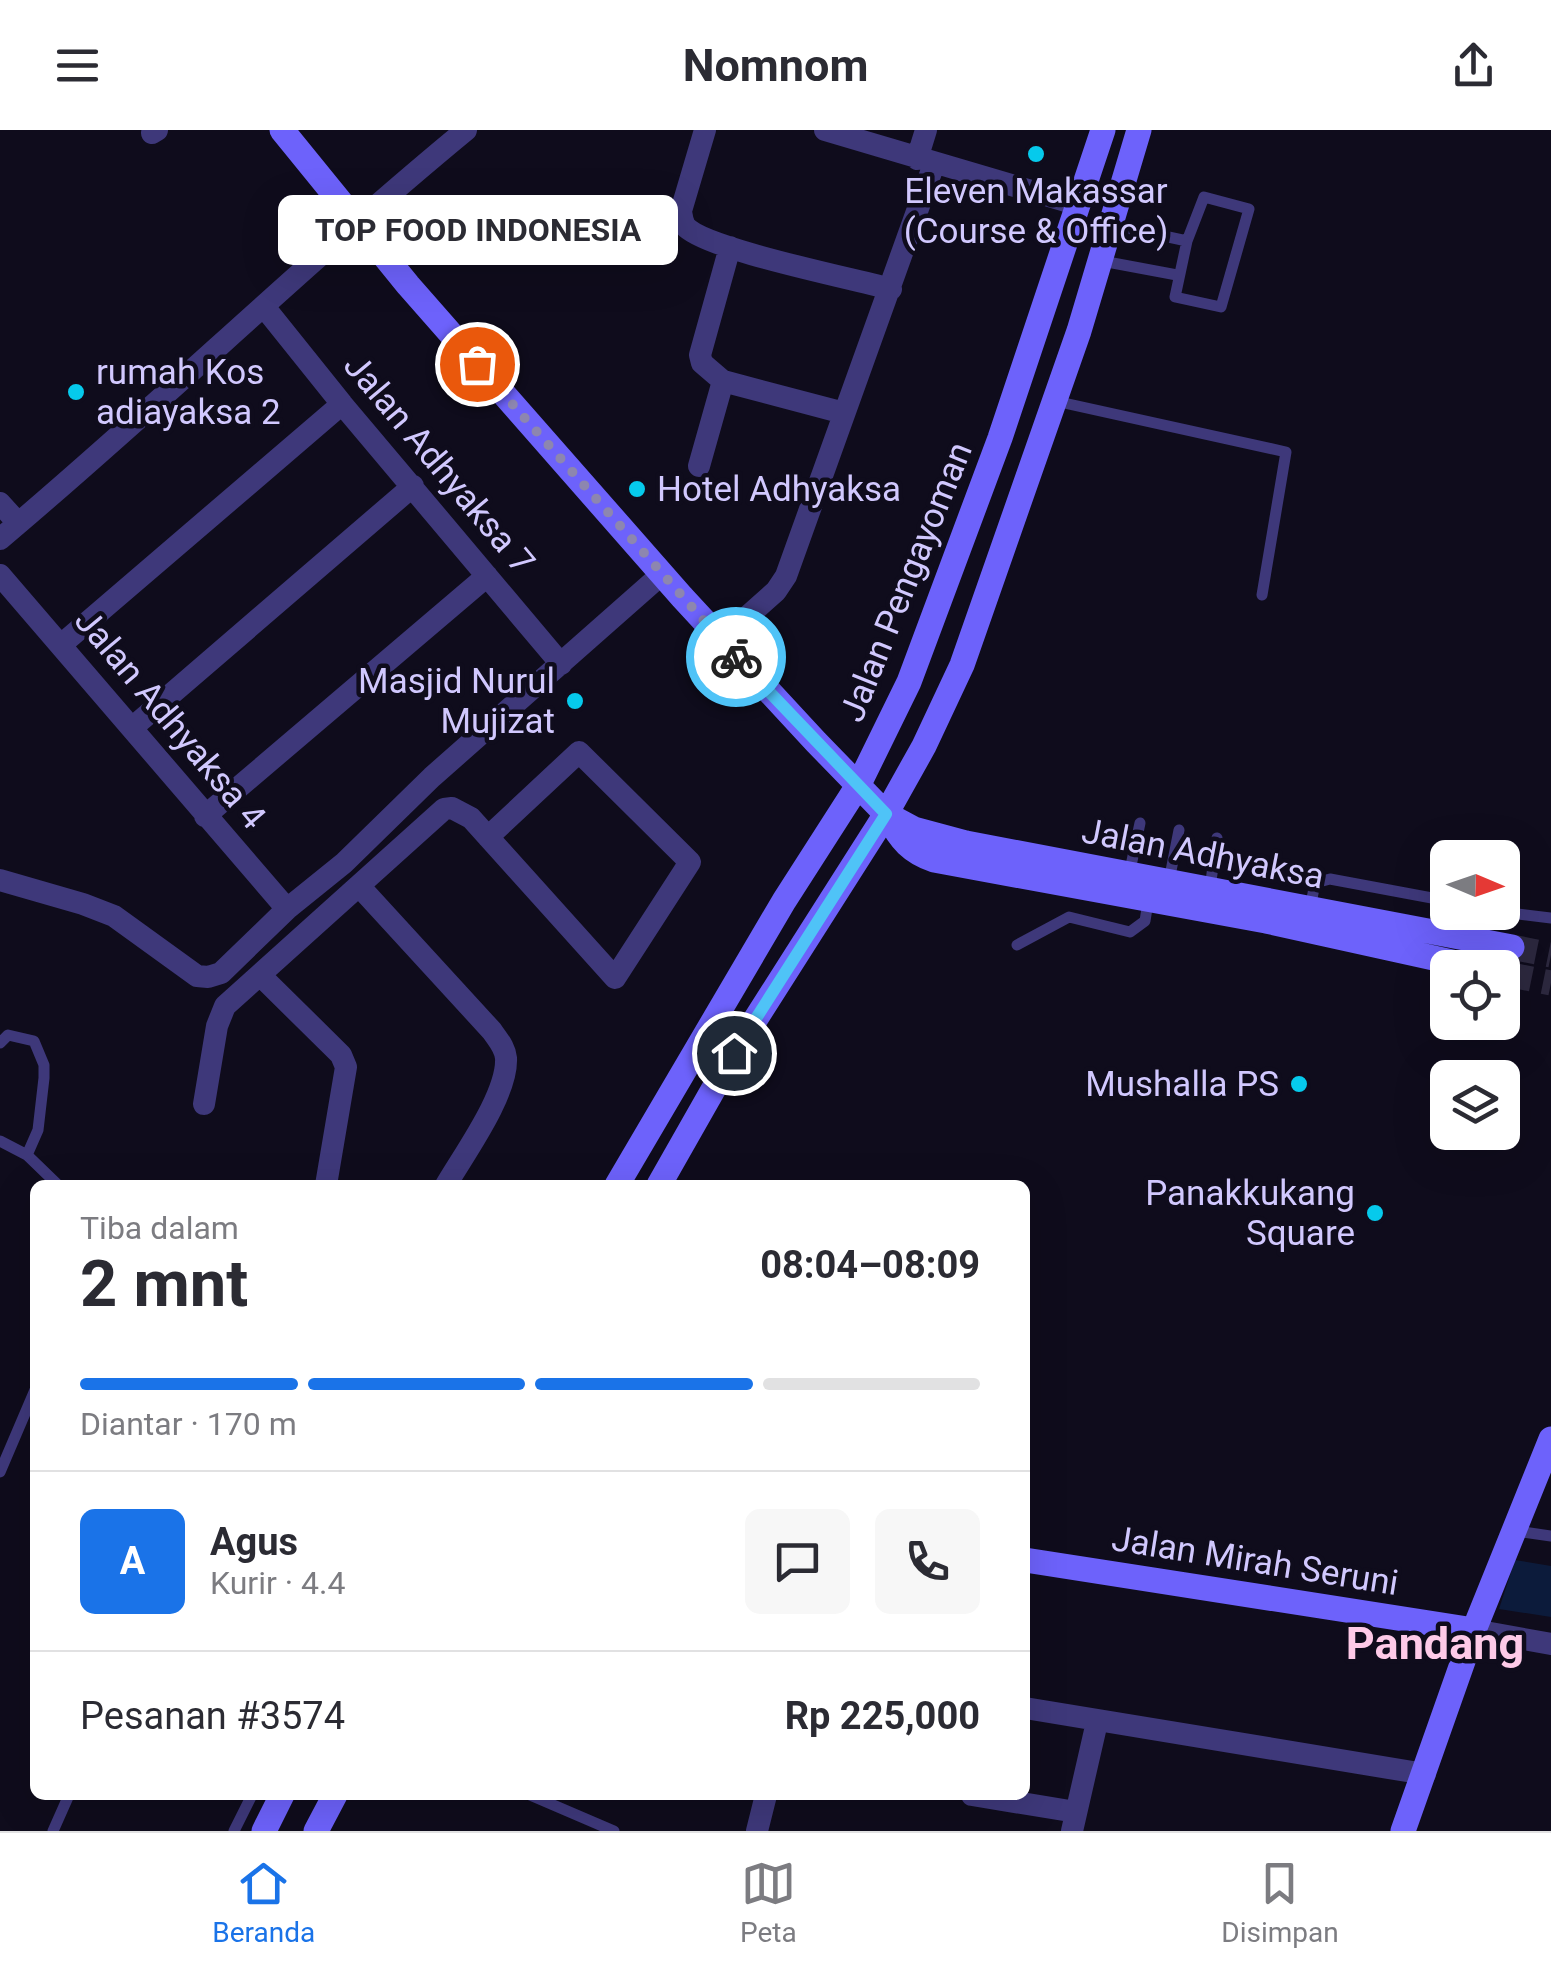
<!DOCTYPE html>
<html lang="id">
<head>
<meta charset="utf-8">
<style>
  :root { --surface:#fff; --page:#f7f7f7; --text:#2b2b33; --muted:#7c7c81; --line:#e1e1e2; --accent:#1a73e8 }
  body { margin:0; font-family:Roboto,sans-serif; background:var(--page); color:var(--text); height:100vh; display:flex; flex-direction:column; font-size:38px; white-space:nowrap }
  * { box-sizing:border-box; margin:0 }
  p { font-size:32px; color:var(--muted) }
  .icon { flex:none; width:55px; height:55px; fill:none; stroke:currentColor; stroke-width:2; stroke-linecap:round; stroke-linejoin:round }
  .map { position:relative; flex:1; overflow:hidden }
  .details { position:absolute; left:30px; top:1050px; width:1000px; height:620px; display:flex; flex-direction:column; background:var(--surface); border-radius:15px; box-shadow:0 10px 40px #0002 }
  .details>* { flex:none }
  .needle { width:65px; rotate:92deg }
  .controls { position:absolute; left:1430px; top:710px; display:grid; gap:20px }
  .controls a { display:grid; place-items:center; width:90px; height:90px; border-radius:15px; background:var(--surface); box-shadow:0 10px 40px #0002; font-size:50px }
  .pin { position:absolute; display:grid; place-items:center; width:85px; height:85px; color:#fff; margin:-42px; border:5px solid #fff; border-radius:50%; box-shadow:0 2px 10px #0007 }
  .courier { position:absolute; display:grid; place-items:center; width:100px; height:100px; margin:-50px; border:8px solid #4fc3f7; border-radius:50%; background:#fff; color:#222; box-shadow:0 2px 12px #0007 }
  .bubble { position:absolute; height:70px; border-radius:15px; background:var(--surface); box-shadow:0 10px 40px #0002; font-size:32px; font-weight:700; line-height:70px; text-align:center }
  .head em { font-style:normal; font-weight:700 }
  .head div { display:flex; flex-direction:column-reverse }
  .head { display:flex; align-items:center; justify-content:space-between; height:170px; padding:0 50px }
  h1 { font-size:65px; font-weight:700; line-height:75px }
  .bar { display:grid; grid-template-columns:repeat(4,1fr); gap:15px 10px; align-content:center; height:120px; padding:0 50px }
  .bar i { height:12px; border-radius:8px; background:var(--line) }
  .bar .on { background:var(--accent) }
  .bar p { grid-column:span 4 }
  .line { display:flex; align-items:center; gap:25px; padding:0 50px; border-top:2px solid var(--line) }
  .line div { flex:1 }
  .round { display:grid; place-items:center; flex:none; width:105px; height:105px; border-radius:15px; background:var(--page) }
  header { display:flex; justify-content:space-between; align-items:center; height:130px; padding:0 50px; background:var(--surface); font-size:45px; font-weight:700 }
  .tabs { display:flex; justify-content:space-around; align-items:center; height:140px; border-top:2px solid var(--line); background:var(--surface); font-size:28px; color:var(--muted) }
  .tabs a { display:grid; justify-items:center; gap:5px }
  .tabs .on { color:var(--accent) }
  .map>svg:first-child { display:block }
  .water { fill:#0c1b3b }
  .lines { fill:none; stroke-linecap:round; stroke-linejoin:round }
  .secondary-tunnel { stroke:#2c283e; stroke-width:25; stroke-dasharray:25 12; stroke-linecap:butt }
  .lane { stroke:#3e387a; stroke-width:11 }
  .street { stroke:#3e387a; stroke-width:22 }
  .secondary { stroke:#6d62fb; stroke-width:25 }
  .done { stroke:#8d86af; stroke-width:10; stroke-dasharray:0 18 }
  .route { stroke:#4fc3f7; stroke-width:12 }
  .poi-dot { fill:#06caec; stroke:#0f0c1c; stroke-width:4 }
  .labels { text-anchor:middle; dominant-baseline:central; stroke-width:9; stroke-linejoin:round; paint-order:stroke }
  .poi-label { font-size:35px; fill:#d1c8fe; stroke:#0f0c1c; text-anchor:end }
  .street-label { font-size:35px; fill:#d1c8fe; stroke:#0f0c1c }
  .district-label { font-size:45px; font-weight:bold; fill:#fecae8; stroke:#0f0c1c }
</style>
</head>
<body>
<header><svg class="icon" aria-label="menu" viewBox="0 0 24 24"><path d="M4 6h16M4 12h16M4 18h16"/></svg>Nomnom<svg class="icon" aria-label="share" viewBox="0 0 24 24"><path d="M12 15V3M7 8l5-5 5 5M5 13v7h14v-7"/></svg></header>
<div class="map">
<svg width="1551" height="1701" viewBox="0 0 1551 1701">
  <rect width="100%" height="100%" fill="#0f0c1c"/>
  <path class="water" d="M1515 1430 1551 1436V1487L1499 1479Z"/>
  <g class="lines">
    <path class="secondary-tunnel" d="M1512 817 1551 825
      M1507 844 1551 853"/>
    <path class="lane" d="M1113 95 1187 111 1204 67 1249 79 1221 177 1175 167 1187 111
      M1102 131 1177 145
      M1055 271 1286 322 1262 465
      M1129 745 1140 693
      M1169 751 1179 700
      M1210 758 1217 708
      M1310 779 1315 753 1330 749 1448 771
      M1502 782 1551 788
      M1017 815 1069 787 1130 802 1145 791 1148 772
      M0 913 8 905 34 911 44 935V948L38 1000 27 1025
      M0 1011 27 1025 58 1055
      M0 1342 35 1260
      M1516 1401 1551 1406
      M530 1665 614 1701
      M53 1701 69 1665
      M234 1701 252 1665"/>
    <path class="street" d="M705 0 681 81C682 87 682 91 685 96 704 119 855 149 891 159
      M825 0 1079 75
      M152 3 157 0
      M917 29 926 0
      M730 117 700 225 702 233 723 251 844 283
      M265 178 342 274 561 534
      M699 336 723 251
      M0 373 18 393
      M0 409C158 276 307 131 466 0
      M0 445 287 779
      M721 510 776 461 786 446 934 34
      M62 514 342 274
      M133 597 413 356
      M205 686 487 446
      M0 750 83 774 114 786 197 846 208 847 221 843 287 779 344 733 432 647 662 444
      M360 757 492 901C498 910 505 917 506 928 508 964 464 1024 446 1055
      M261 846 341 925 346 937 326 1055
      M204 974 217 896 225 876 444 679 452 678 471 688 615 848 690 732 579 622 488 707
      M1474 1500 1551 1514
      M1025 1578 1425 1644
      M972 1665 1076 1682
      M757 1701 766 1665
      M1072 1701 1097 1592"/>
    <path class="secondary" d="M282 0 408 155 682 467 816 612 886 684 914 699 966 713 1512 817
      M889 688C900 710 911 722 934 730L1266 791 1479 838
      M1502 843 1507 844
      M617 1055 784 771 859 654 909 552 1000 308 1103 0
      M659 1055 734 923 886 684 924 616 962 535 1079 201 1139 0
      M1025 1430 1474 1500
      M264 1701 282 1665
      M316 1701 335 1665
      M1403 1701 1474 1500 1551 1309"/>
  </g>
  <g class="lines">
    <path class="done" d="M477 234 736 527"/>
    <path class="route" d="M734 923 886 684 736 527"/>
  </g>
  <g class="poi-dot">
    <circle cx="1036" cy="24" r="10"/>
    <circle cx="76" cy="262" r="10"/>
    <circle cx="637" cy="359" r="10"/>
    <circle cx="575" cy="571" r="10"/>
    <circle cx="1299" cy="954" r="10"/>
    <circle cx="1375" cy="1083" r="10"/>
  </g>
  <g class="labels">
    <g class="poi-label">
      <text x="1036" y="61" text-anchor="middle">Eleven Makassar<tspan x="1036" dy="40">(Course &amp; Office)</tspan></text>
      <text x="96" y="242" text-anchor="start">rumah Kos<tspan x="96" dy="40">adiayaksa 2</tspan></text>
      <text x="657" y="359" text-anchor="start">Hotel Adhyaksa</text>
      <text x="555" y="551">Masjid Nurul<tspan x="555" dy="40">Mujizat</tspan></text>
      <text x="1279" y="954">Mushalla PS</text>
      <text x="1355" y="1063">Panakkukang<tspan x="1355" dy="40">Square</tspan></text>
    </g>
    <g class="street-label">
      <text transform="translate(439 334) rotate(50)">Jalan Adhyaksa 7</text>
      <text transform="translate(906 452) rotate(-68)">Jalan Pengayoman</text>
      <text transform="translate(170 589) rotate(50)">Jalan Adhyaksa 4</text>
      <text transform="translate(1203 724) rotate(11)">Jalan Adhyaksa</text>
      <text transform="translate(1255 1431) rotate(9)">Jalan Mirah Seruni</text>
    </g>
    <g class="district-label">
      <text x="1435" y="1513">Pandang</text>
    </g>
  </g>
</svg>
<div class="controls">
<a><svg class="needle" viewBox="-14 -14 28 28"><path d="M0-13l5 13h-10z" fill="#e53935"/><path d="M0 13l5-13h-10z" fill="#7c7c81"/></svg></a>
<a><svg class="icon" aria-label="locate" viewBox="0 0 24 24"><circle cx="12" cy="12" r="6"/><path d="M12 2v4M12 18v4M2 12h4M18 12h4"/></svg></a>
<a><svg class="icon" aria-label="layers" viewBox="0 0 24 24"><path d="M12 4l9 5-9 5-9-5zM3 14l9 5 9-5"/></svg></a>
</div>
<div class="pin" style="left:477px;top:234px;background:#ea580c"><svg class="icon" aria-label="bag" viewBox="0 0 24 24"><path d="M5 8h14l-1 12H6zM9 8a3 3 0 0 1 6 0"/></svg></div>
<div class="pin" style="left:734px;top:923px;background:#1f2937"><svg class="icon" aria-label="home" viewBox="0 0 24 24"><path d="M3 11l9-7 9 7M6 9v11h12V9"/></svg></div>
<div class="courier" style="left:736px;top:527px"><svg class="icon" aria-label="bike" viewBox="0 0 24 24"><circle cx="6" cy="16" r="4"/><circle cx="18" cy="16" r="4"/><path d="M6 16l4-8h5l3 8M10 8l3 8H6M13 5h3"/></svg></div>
<div class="bubble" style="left:278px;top:65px;width:400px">TOP FOOD INDONESIA</div>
<section class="details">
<div class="head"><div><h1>2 mnt</h1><p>Tiba dalam</p></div><em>08:04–08:09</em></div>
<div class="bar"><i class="on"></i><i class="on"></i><i class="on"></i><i></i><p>Diantar · 170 m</p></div>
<div class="line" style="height:180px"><b class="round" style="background:var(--accent);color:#fff">A</b><div><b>Agus</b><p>Kurir · 4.4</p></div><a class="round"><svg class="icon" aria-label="chat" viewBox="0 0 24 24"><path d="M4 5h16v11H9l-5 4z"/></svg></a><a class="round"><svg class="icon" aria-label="phone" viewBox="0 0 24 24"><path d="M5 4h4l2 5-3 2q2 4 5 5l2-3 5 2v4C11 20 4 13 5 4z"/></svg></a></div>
<div class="line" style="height:130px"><div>Pesanan #3574</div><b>Rp 225,000</b></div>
</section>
</div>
<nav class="tabs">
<a class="on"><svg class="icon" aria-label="home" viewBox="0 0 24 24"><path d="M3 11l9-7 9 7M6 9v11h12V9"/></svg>Beranda</a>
<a><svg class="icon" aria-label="map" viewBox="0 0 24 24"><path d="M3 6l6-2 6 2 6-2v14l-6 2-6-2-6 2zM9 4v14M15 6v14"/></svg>Peta</a>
<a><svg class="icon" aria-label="saved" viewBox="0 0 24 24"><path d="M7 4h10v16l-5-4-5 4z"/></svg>Disimpan</a>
</nav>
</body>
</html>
